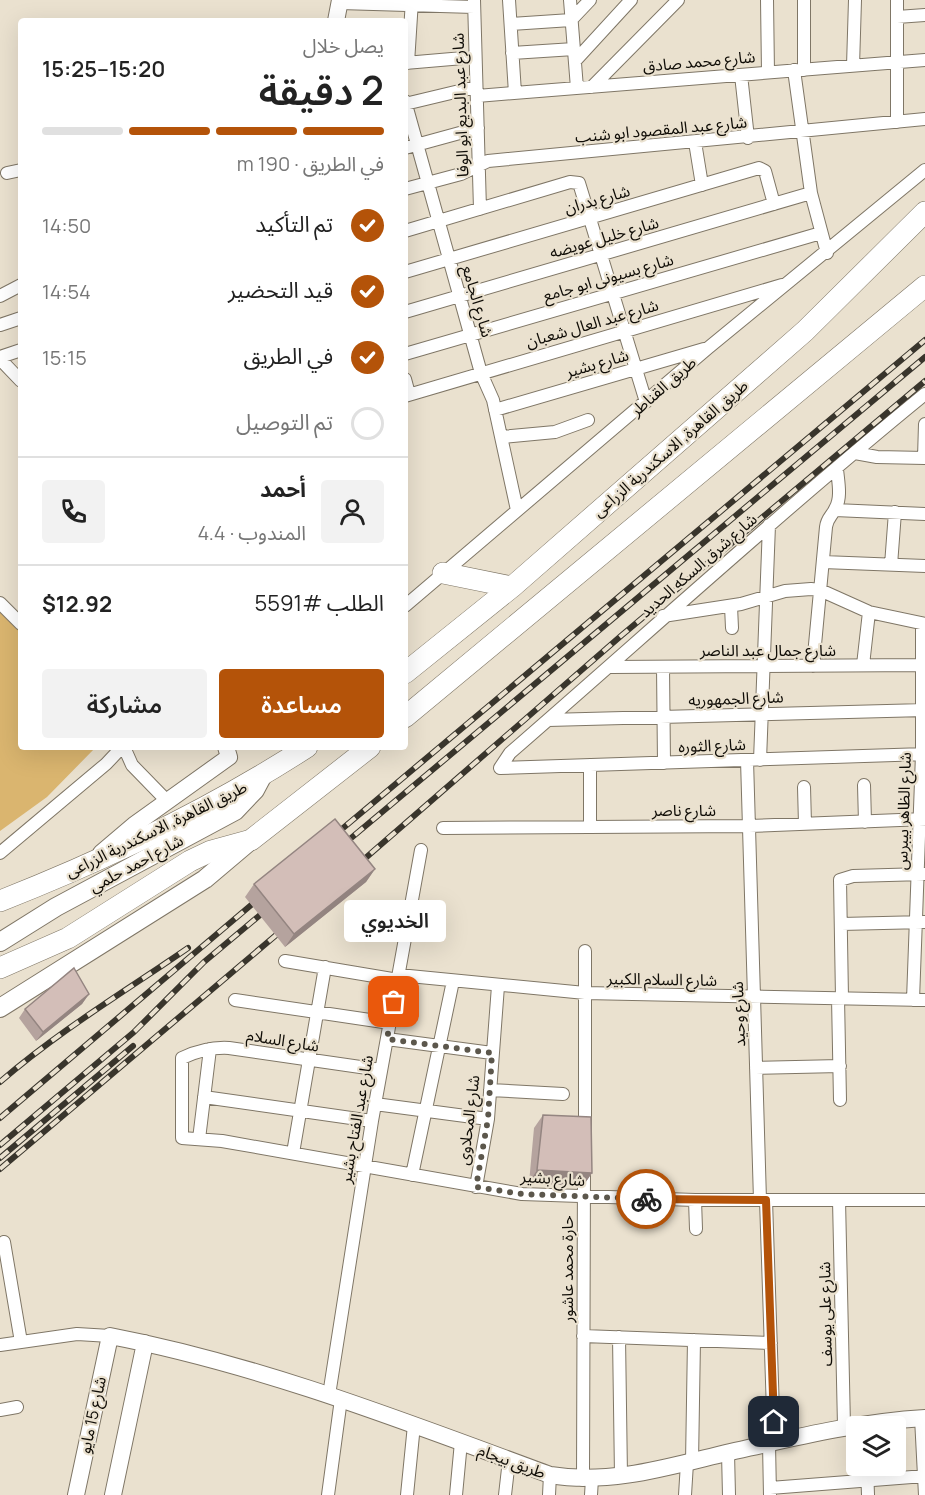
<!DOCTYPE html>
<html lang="ar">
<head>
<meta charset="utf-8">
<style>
  :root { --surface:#fff; --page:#f2f2f2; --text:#222; --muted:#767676; --line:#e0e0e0; --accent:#b45309 }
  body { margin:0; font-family:Manrope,"Noto Sans Arabic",sans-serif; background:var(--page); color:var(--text); direction:rtl; height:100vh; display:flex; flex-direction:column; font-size:22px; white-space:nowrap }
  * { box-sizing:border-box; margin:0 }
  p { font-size:20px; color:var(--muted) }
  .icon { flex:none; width:33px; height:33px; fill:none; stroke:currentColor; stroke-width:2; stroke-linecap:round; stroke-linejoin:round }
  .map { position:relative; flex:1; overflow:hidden; direction:ltr }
  .sheet { position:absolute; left:18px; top:18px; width:390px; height:732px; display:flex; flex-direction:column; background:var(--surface); border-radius:6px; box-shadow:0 6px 24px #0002; direction:rtl }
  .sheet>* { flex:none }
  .fabs { position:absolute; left:846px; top:1416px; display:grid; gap:12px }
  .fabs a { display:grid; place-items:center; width:60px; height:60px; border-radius:6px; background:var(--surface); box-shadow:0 6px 24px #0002; font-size:30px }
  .pin { position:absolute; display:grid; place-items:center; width:51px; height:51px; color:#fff; margin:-26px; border-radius:12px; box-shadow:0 3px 9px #0006 }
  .courier { position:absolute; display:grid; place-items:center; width:60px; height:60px; margin:-30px; border:4px solid #b45309; border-radius:50%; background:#fff; color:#222; box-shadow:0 2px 8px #0007 }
  .bubble { position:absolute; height:42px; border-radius:6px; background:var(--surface); box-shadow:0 6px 24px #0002; font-size:20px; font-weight:600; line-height:42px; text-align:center; direction:rtl }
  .head em { font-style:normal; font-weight:600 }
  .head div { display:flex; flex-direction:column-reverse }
  .head { display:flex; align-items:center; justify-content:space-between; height:102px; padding:0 24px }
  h1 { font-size:39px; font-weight:600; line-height:45px }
  .bar { display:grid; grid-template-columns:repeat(4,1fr); gap:9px 6px; align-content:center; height:72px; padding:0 24px }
  .bar i { height:8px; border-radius:4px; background:var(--line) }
  .bar .active { background:var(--accent) }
  .bar p { grid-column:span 4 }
  .line { display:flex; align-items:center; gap:15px; padding:0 24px; border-top:2px solid var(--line) }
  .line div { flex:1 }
  .round { display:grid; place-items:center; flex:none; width:63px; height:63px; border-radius:6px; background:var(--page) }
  ol { padding:0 24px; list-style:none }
  li { display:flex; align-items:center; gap:18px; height:66px }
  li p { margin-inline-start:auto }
  li .icon { padding:6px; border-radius:50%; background:var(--accent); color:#fff; stroke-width:4 }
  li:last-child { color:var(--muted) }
  li i { width:33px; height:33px; border:3px solid var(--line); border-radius:50% }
  .button { display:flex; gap:12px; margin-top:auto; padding:12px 24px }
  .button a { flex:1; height:69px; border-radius:6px; background:var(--accent); color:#fff; font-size:24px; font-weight:600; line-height:69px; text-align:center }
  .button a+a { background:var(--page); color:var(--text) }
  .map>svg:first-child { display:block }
  .green { fill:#dab56f }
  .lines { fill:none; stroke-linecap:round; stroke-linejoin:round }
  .street-casing { stroke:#7f7666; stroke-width:14 }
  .secondary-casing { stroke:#7f7666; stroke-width:18 }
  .primary-casing { stroke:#7f7666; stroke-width:20 }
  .highway-casing { stroke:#7f7666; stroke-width:22 }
  .street { stroke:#fff; stroke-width:12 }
  .secondary { stroke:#fff; stroke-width:16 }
  .primary { stroke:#fff; stroke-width:18 }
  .highway { stroke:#fff; stroke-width:21 }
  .rail-casing { stroke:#39352c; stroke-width:6 }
  .rail { stroke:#eae1cf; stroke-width:4; stroke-dasharray:11; stroke-linecap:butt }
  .wall { fill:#b5a39e }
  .shaded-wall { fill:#948581 }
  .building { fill:#d3beb8; stroke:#948581; stroke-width:1.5 }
  .done { stroke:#5c574c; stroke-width:6; stroke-dasharray:0 10.8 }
  .route { stroke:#b45309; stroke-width:8 }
  .labels { text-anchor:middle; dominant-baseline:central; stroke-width:4.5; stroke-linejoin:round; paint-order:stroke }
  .street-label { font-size:16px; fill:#0f0c06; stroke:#eae1cf }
</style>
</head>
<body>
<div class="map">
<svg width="925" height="1495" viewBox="0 0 925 1495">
  <rect width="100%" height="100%" fill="#eae1cf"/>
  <path class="green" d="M0 609 21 631V747H96L47 797 0 831Z"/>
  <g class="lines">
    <defs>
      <path id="street" d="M474 0 480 209
        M509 0 515 93
        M570 0 577 88
        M767 0 768 72
        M897 0V122
        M340 3 474 7
        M897 17 925 15
        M511 24 571 20 590 0
        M512 53 574 49
        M575 61 631 0
        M405 63 475 57
        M408 63 412 0
        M853 66 855 0
        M794 70 811 193 827 253
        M804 70V0
        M741 75 748 138
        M592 87 678 0
        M477 96 925 60
        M405 101 481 373 493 400 517 510
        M405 104 476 87
        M695 142 702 185
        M405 148 478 128
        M7 173 21 170
        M405 189 461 174 488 161 925 119
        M405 231 570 182 579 183 646 402
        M405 272 759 168 765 171 774 204
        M0 296 21 285
        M405 312 811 193
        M0 325 21 318
        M405 354 821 233
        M0 357 21 350
        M0 359 21 381
        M405 379 409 394
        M925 394C783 510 648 633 510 753L500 768 925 754
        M405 396 782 285
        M495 410 704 349
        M501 437 555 432 588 420
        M855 453 877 457 925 458
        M924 458 925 424
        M835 510 925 514
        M823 562 925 566
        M891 565 895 512
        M0 603 21 624
        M405 606 708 348 925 170
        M731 606 732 628
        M663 616 741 604 785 591 811 589 820 590 869 612 925 624
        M863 665 869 612
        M813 666 826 527C827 518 832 516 835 509 842 498 838 481 837 469
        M611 667 925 665
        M663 667 664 763
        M548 720 925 710
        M124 747 132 765 167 801
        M747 760 760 1200
        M760 760 769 525
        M590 765V827
        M864 785 865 822
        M804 787 805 824
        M443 828 749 826 925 819
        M0 853 106 764 122 747
        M353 907 410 917
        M841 924 925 922
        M285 961 398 980
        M399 975 585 993 925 1000
        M838 998 840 1100
        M842 998 840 880 853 876 924 874
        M235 1000 390 1023
        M913 1000 922 754V624
        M387 1039 492 1053
        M756 1068 840 1066
        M381 1070 229 1048C212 1047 197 1051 182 1058V1138L222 1141 522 1194 695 1200H925
        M490 1090 563 1094
        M204 1097 372 1121
        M375 1104 488 1119
        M585 1133V951
        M199 1139 210 1049
        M293 1153 325 967
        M412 1175 453 981
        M476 1187 488 1119 498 986
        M695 1200 696 1229
        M766 1200 774 1442
        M839 1200 844 1426
        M4 1242 21 1342
        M583 1336 771 1343
        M619 1337 621 1476
        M0 1345 77 1334 110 1336
        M329 1395 372 1121 421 850
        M0 1410 17 1407
        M921 1418 925 1495
        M769 1444 770 1495
        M728 1453 729 1495
        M692 1462 694 1340
        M867 1466 868 1495
        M583 1480 584 1169
        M770 1488 925 1476
        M328 1495 341 1399
        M407 1495 414 1425
        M456 1495 461 1442
        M505 1495 509 1460
        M549 1495 550 1475
        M591 1495 592 1479
        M685 1495 687 1463"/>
      <path id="secondary" d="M336 21 340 0
        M101 853 134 825 229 757 226 747
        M76 1495 110 1336C261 1365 406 1422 550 1475 610 1485 668 1467 726 1453 793 1438 857 1422 925 1418
        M113 1495 145 1343"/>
      <path id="primary" d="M0 942 56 907 235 811 255 790 263 775
        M0 1008 205 879 250 841"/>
      <path id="highway" d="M443 573 512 587
        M405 673 512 587 805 331 925 212
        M405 717 925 286
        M0 901C107 859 211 809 307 747
        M0 968 68 938 190 861 211 851 251 840 370 747"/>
    </defs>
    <use href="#street" class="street-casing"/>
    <use href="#secondary" class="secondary-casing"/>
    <use href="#primary" class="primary-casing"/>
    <use href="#highway" class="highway-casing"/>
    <use href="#street" class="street"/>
    <use href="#secondary" class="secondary"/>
    <use href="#primary" class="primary"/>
    <use href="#highway" class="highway"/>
    <defs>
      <path id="rail" d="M330 839 925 340
        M338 849 925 357
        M354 868 622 635 925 381
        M0 1082C59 1031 124 992 188 948
        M0 1118 263 895
        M0 1145 134 1032 204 962 272 905
        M0 1158 133 1046
        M0 1169 288 925"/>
    </defs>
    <use href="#rail" class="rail-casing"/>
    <use href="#rail" class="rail"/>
  </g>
  <path class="wall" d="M375 869 366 882 285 947 245 897 254 884Z
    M89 994 82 1004 36 1041 19 1018 25 1009Z
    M543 1115 592 1173 583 1186 529 1183 534 1128Z"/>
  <path class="shaded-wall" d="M375 869 366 882 285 947 294 934Z
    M89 994 82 1004 36 1041 43 1032Z
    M537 1170 592 1173 583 1186 529 1183Z"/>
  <path class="building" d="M335 819 375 869 294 934 254 884Z
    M74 968 89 994 43 1032 25 1009Z
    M543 1115 591 1117 592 1173 537 1170Z"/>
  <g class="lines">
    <path class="done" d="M394 1002 387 1039 492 1053 488 1119 476 1187 522 1194 646 1199"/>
    <path class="route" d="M646 1199 766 1200 774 1422"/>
  </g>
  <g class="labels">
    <g class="street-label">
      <text transform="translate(699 61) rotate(-5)">شارع محمد صادق</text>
      <text transform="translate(460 105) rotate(-92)">شارع عبد البديع ابو الوفا</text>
      <text transform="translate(661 129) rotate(-5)">شارع عبد المقصود ابو شنب</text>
      <text transform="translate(597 199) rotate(-16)">شارع بدران</text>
      <text transform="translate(604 237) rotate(-16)">شارع خليل عويضه</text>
      <text transform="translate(608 277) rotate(-16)">شارع بسيونى ابو جامع</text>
      <text transform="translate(478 301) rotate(74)">شارع الجامع</text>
      <text transform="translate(592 323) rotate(-16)">شارع عبد العال شعبان</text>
      <text transform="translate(597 363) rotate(-16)">شارع بشير</text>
      <text transform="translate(663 386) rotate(-41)">طريق القناطر</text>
      <text transform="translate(670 448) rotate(-41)">طريق القاهرة, الاسكندرية الزراعى</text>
      <text transform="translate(698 565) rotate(-41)">شارع شرق السكه الحديد</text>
      <text x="768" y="650">شارع جمال عبد الناصر</text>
      <text transform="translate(736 698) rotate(-2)">شارع الجمهوريه</text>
      <text transform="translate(712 745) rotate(-2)">شارع الثوره</text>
      <text x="684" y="810">شارع ناصر</text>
      <text transform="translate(903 811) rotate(-88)">شارع الظاهر بيبرس</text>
      <text transform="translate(156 829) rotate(-26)">طريق القاهرة, الاسكندرية الزراعى</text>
      <text transform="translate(136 863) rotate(-28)">شارع احمد حلمي</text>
      <text transform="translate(662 979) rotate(1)">شارع السلام الكبير</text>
      <text transform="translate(738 1014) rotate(-92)">شارع وحيد</text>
      <text transform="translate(283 1040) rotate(9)">شارع السلام</text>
      <text transform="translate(356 1119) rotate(-80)">شارع عبد الفتاح بشير</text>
      <text transform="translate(468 1120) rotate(-83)">شارع المحلاوى</text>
      <text transform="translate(553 1178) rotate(4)">شارع بشير</text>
      <text transform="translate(567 1269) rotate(-90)">حارة محمد عاشور</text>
      <text transform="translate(825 1314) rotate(-91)">شارع على يوسف</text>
      <text transform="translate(92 1415) rotate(-78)">شارع 15 مايو</text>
      <text transform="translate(512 1461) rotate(20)">طريق بيجام</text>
    </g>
  </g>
</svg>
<div class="fabs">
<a><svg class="icon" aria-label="layers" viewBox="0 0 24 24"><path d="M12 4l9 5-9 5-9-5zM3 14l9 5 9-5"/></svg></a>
</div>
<div class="pin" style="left:394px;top:1002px;background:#ea580c"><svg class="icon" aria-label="bag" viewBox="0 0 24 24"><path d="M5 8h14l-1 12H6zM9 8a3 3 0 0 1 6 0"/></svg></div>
<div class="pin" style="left:774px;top:1422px;background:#1f2937"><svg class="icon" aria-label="home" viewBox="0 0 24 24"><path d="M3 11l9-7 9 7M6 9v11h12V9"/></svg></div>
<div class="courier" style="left:646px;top:1199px"><svg class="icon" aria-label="bike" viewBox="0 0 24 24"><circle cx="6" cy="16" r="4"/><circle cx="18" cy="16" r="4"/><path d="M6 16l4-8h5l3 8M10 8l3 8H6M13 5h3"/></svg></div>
<div class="bubble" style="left:344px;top:900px;width:102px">الخديوي</div>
<section class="sheet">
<div class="head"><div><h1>2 دقيقة</h1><p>يصل خلال</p></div><em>15:20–15:25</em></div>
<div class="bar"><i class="active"></i><i class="active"></i><i class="active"></i><i></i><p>في الطريق · 190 m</p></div>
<ol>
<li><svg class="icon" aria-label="check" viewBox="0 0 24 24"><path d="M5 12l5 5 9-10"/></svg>تم التأكيد<p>14:50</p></li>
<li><svg class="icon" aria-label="check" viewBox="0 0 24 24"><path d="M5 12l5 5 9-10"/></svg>قيد التحضير<p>14:54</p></li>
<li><svg class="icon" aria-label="check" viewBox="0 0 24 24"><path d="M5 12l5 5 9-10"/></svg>في الطريق<p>15:15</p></li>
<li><i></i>تم التوصيل</li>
</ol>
<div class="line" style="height:108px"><a class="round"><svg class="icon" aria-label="person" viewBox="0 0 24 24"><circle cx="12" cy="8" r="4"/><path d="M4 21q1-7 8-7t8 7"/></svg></a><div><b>أحمد</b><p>المندوب · 4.4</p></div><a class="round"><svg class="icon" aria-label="phone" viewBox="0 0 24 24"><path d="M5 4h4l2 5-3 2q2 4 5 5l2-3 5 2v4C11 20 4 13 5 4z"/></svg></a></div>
<div class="line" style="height:78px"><div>الطلب #5591</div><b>$12.92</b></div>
<div class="button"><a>مساعدة</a><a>مشاركة</a></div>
</section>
</div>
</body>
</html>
